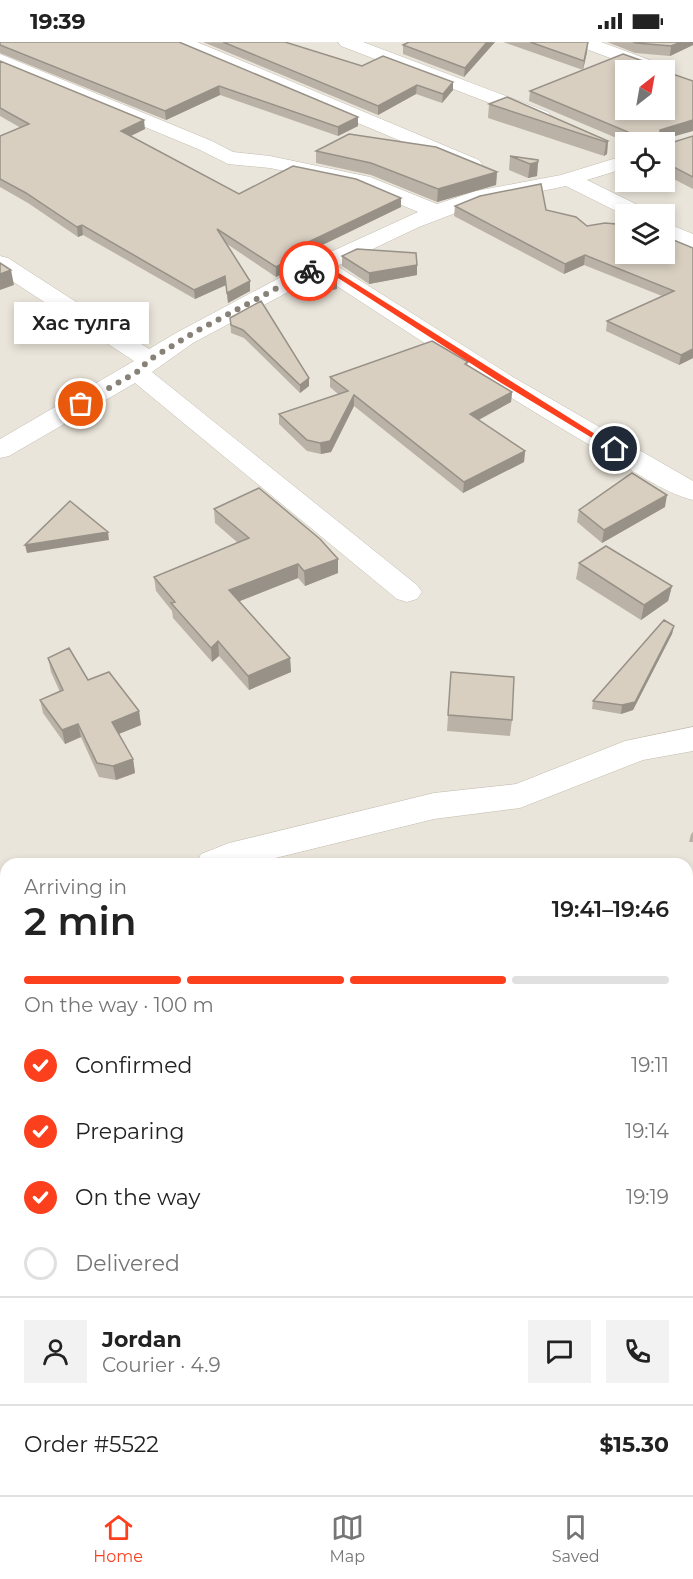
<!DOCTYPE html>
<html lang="en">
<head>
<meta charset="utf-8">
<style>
  :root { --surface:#fff; --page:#f2f2f2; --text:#222; --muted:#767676; --line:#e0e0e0; --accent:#fc3f1d }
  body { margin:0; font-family:Montserrat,sans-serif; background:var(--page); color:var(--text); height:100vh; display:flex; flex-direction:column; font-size:22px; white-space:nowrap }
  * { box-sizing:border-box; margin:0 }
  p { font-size:20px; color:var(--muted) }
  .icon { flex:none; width:33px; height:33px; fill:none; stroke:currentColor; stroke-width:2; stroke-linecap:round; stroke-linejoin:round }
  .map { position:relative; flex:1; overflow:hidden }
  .sheet { position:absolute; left:0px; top:816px; width:693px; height:638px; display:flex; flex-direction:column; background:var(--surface); border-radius:18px 18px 0 0; box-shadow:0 3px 9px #0003 }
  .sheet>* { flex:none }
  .needle { width:39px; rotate:31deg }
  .tools { position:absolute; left:615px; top:18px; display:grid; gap:12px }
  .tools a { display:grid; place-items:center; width:60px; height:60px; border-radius:0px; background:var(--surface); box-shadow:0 3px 9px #0003; font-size:30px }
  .pin { position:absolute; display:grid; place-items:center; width:51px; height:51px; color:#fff; margin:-26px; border:3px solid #fff; border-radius:50%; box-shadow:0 2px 6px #0007 }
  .courier { position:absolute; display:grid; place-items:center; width:60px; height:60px; margin:-30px; border:4px solid #fc3f1d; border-radius:50%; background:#fff; color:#222; box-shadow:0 2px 8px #0007 }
  .bubble { position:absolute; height:42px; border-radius:0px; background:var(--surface); box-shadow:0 3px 9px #0003; font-size:20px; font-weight:600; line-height:42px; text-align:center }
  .head em { font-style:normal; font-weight:600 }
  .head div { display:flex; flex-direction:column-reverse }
  .head { display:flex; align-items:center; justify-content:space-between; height:102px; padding:0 24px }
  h1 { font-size:39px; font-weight:600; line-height:45px }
  .bar { display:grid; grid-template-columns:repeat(4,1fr); gap:9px 6px; align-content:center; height:72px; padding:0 24px }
  .bar i { height:8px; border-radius:4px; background:var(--line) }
  .bar .current { background:var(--accent) }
  .bar p { grid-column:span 4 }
  .line { display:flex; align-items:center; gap:15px; padding:0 24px; border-top:2px solid var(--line) }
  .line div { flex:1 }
  .round { display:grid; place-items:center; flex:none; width:63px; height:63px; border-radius:0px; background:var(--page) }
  ol { padding:0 24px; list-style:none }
  li { display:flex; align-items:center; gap:18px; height:66px }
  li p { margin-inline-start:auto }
  li .icon { padding:6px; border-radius:50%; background:var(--accent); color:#fff; stroke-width:4 }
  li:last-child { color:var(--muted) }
  li i { width:33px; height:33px; border:3px solid var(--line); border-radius:50% }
  .status { display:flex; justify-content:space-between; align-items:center; height:42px; padding:0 30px; background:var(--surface); direction:ltr }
  .status svg { height:16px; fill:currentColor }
  .tabs { display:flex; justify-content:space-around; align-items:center; height:84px; border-top:2px solid var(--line); background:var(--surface); font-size:16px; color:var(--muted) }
  .tabs a { display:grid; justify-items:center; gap:3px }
  .tabs .current { color:var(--accent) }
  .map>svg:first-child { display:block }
  .residential { fill:#eae5da; fill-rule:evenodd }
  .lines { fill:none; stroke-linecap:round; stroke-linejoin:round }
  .street-casing { stroke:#c2bbae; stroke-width:1 }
  .street { fill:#fff; fill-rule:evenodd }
  .wall { fill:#bab2a6 }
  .shaded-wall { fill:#979187 }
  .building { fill:#d8cfc1; stroke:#979187; stroke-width:1.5 }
  .route { fill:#fc3f1d }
  .done { stroke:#878178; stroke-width:6; stroke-dasharray:0 10.8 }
</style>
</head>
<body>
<div class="status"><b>19:39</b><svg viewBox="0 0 49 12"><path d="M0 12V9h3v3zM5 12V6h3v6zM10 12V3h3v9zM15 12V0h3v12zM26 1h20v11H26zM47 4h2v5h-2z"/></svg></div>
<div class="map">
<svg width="693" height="1453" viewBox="0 0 693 1453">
  <rect width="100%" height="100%" fill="#f6f3ec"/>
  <path class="residential" d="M0 0H693V1453H0ZM626 28H664V68H626ZM626 100H664V140H626ZM626 172H664V212H626ZM6 822H687V1448H6Z"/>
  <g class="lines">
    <defs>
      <path id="street" d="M172 0H197L479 118 482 122 479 126 472 128 465 126 175 4Z
        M338 0H363L548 70 551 74 548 78H534L341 4Z
        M575 0H601L666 24 668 28 664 32V28H643L578 4Z
        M0 12 212 99 233 110 270 114 370 135 437 162 476 149 561 133 626 113V126L587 138 646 167 648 172 626 174 566 144 479 162 419 185 337 224 513 335 693 439V458C663 451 628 425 600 409 505 354 412 293 320 233L193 301 152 330 417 543 422 550 417 557 407 560 397 557 135 341 9 414 0 416V397L134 319 0 231V214L8 216 149 307 176 291 313 218 418 170 357 144 270 126 228 122 198 107 0 25Z
        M664 180 693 192V207L664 195Z
        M693 685V709L643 718 520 766 434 777 251 822H196L201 812 229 801 434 751 516 742 625 699Z
        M6 893V923L0 924V894Z
        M687 1329 693 1332V1381L687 1379Z"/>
    </defs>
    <use href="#street" class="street-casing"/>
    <use href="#street" class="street"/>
  </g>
  <path class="wall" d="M0 0H179L358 84 338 94 220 53 166 78 0 11Z
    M203 0H285L362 24 453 48 442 61 416 52 378 73Z
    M409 0H495L464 35 403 12V3Z
    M503 0H587V10L583 28 664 97V100H626L529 59 530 49 583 28Z
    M607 0H693V3L670 14 635 11Z
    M0 19 145 87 131 94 239 152 401 165 314 207 315 215 276 235 227 202 250 239V249L228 261 226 243 195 257 83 193 78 195 28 161 0 145V94L21 86 0 74Z
    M489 62 608 99 607 112 604 114 488 76Z
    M693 94V147L664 132V103Z
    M316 109 497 130 496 143 437 160 371 133 316 121Z
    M510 114 538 118 537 134 528 136 509 128Z
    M455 164 546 168 626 212 693 206V316L679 323 606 289 607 279 662 254 584 223 564 232 454 174Z
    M342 214 417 223V233L369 242 342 224Z
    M296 233 337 247 304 253 297 248Z
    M230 276 309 336V344L300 351 244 296 231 291Z
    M468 320 467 323 512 350 511 360 479 378 525 409 524 420 463 451 354 364 331 410 321 412 307 409 279 382V372L338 352 330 345V335Z
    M665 465 602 501 577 480 579 468Z
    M214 467 338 517V531L305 544 298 536 239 559 290 616 291 630 249 648 219 614 212 620 173 576 172 569 156 549 154 535 238 501 215 481Z
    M579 521 672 544 668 559 641 578 576 537Z
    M674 584 672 592 633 668 621 672 592 667 593 659Z
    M48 616 139 669 141 683 118 692 133 717 135 731 116 738 99 735 81 695 65 702 43 671 40 658 60 650 51 630Z
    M451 630 512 678 510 694 447 689Z
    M693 790V800H689L691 792Z
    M526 1448H539L536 1453Z
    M547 1448H653L651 1453H555Z"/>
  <path class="shaded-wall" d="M487 0H495L464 35 465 26Z
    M588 0 587 10 583 28 584 19Z
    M681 0H693V3L670 14 671 4Z
    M453 40V48L442 61 443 52Z
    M417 43 416 52 378 73V64Z
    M219 44 220 53 166 78 165 69Z
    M358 75V84L338 94V85Z
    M144 78 145 87 122 98 121 89Z
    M693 78V89L658 99 660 88Z
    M608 99 607 112 604 114 606 100Z
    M538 120 537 134 528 136 530 122Z
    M497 130 496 143 437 160 438 147Z
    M401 156V165L314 207 315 215 276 235V225L300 204Z
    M82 183 83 193 78 195 77 185Z
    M585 213 584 223 564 232 565 222Z
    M417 223V233L369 242V231Z
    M11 228 14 243 0 248V232Z
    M337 232V247L304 253V238Z
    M225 234 226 243 195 257 194 248Z
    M250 239V249L228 261 227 251Z
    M693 307V316L679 323 681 313Z
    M309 336V344L300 351V343Z
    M512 350 511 360 469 383 470 372Z
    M354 353V364L331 410 321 412 320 401Z
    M525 409 524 420 463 451 464 440Z
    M667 453 665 465 602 501 604 488Z
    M108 490 109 498 27 511 25 503Z
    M338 517V531L305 544 304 529Z
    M298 522V536L230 563 229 548Z
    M672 544 668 559 641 578 644 563Z
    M674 584 672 592 633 668 621 672 622 663Z
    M218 599 219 614 212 620 211 606Z
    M290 616 291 630 249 648 248 634Z
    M139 669 141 683 114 694 112 680Z
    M78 682 81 695 65 702 62 688Z
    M133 717 135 731 116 738 113 724Z
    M6 1108V1123L0 1129V1113Z
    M252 1448H258V1452L257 1453H248Z"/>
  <path class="building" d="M0 0H179L358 75 338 85 219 44 165 69 0 3Z
    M223 0H285L362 24 383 14 453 40 443 52 417 43 378 64Z
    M409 0H487L465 26 403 3Z
    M530 0H588L584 19Z
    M633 0H681L671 4 636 1Z
    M623 12 663 26 664 28H626V68H664V29L693 39V78L660 88V91H663L664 100H630L628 90 530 49Z
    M0 19 144 78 121 89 239 152 293 124 356 137 401 156 300 204 314 205 276 225 217 187 250 239 227 251 225 234 194 248 82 183 77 185 26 151 0 137V94L29 82 0 66Z
    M507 55 608 99 606 100 489 62Z
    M349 92 436 105 497 130 438 147 371 121 316 109Z
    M693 94V135L664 120V103Z
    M510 114 538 118V120L530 122Z
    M541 142 546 168 576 175 587 184 605 181 616 182 626 191V212H664V194L693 206V307L681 313 607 279 674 249 585 213 565 222 455 164 480 154Z
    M357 207 416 211 417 223 369 231 342 214Z
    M0 221 11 228 0 232Z
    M320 221 337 232 304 238 296 233Z
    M261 259 309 336 300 343 243 288 231 283 230 276Z
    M432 299 468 320 465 322 512 350 470 372 525 409 464 440 354 353 330 399 320 401 307 398 279 372 348 349 330 335Z
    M632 431 667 453 604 488 579 468Z
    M259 446 320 497 338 517 304 529 298 522 229 548 290 616 248 634 218 599 211 606 171 561 175 560 154 535 249 496 214 467Z
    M70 459 108 490 25 503Z
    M606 504 672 544 644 563 579 521Z
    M664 578 674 584 635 660 622 663 593 659Z
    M69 606 88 638 109 630 139 669 112 680 133 717 113 724 97 721 78 682 62 688 40 658 63 648 48 616Z
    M451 630 514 635 512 678 448 673Z
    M0 1057 6 1078V1108L0 1113Z
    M61 1448H71L79 1453H57Z
    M192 1448H252L248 1453H188Z
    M565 1448H653L651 1453H574Z"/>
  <path class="route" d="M318 221H323L619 407 612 408 498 339 321 225 307 230V228Z"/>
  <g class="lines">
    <path class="done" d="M81 362 137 330 149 318 195 290 309 229"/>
  </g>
</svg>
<div class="tools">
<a><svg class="needle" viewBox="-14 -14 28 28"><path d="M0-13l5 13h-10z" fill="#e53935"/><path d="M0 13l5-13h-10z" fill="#767676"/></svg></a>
<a><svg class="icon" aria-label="locate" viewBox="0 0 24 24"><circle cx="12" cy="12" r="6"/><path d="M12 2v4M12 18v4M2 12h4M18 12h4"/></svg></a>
<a><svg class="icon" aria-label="layers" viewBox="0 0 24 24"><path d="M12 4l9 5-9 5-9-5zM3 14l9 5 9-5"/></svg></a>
</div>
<div class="pin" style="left:81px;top:362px;background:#ea580c"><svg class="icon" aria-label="bag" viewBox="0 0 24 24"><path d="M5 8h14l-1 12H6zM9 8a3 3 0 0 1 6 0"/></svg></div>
<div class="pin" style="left:615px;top:407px;background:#1f2937"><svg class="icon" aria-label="home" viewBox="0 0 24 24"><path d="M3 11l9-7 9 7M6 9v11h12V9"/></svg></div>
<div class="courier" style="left:309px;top:229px"><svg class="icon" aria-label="bike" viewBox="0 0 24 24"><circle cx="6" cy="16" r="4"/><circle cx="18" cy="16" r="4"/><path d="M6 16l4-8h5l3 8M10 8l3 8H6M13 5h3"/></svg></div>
<div class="bubble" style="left:14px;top:260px;width:135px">Хас тулга</div>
<section class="sheet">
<div class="head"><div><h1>2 min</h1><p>Arriving in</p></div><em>19:41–19:46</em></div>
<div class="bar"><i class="current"></i><i class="current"></i><i class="current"></i><i></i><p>On the way · 100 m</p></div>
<ol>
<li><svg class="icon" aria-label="check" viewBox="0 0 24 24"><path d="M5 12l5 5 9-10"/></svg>Confirmed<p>19:11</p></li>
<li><svg class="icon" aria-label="check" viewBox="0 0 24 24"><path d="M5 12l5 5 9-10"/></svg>Preparing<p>19:14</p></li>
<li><svg class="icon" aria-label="check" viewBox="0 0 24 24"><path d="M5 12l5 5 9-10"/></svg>On the way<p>19:19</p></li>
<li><i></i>Delivered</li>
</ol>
<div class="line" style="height:108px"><a class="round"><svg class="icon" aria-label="person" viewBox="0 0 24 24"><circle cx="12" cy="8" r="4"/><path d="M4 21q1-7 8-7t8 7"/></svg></a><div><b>Jordan</b><p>Courier · 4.9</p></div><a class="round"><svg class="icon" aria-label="chat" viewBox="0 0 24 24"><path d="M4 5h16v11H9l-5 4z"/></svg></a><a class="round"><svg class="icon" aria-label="phone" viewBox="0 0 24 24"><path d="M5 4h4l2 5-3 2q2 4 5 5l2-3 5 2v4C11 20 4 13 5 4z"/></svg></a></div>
<div class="line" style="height:78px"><div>Order #5522</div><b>$15.30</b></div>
</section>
</div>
<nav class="tabs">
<a class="current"><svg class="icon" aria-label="home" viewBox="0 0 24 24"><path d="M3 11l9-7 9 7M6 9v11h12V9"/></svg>Home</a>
<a><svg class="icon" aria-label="map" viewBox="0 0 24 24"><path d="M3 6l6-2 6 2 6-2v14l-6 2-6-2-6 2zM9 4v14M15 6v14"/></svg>Map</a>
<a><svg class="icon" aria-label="saved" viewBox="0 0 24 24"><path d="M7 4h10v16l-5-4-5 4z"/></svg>Saved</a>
</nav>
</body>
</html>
